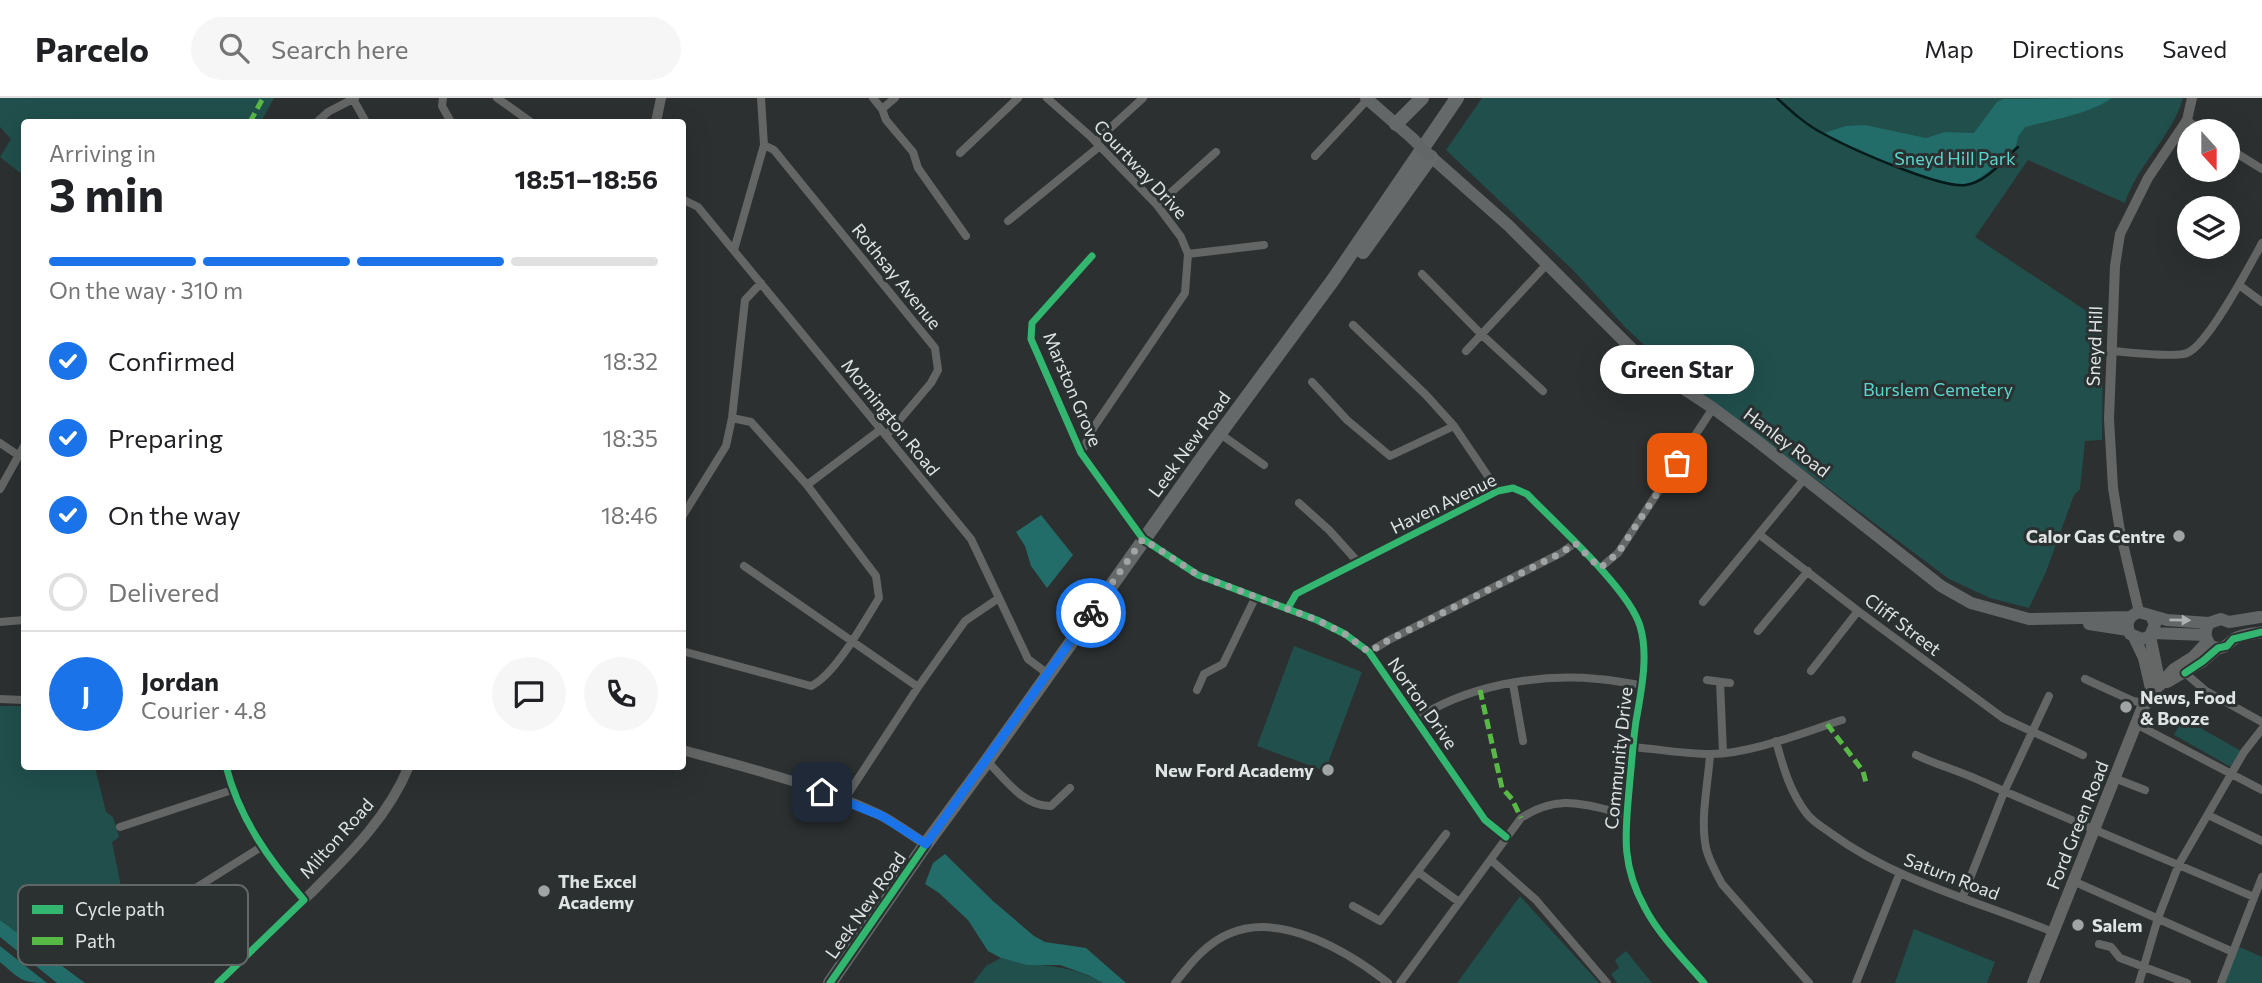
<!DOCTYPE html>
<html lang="en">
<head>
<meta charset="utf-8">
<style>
  :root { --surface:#fff; --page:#f6f6f6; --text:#202124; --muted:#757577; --line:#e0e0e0; --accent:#1a73e8 }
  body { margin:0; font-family:Commissioner,sans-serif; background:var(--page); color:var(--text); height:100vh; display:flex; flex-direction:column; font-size:26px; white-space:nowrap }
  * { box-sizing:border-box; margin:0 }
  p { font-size:23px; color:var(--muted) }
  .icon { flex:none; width:38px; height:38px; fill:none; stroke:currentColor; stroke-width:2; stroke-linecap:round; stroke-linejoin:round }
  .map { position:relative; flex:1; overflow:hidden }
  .panel { position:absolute; left:21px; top:21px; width:665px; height:651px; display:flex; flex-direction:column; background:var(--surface); border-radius:7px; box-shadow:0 7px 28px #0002 }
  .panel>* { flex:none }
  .needle { width:46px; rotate:159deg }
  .tools { position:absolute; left:2177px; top:21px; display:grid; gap:14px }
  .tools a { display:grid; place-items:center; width:63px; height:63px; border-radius:50%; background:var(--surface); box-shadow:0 7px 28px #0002; font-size:35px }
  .pin { position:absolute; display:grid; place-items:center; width:60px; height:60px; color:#fff; margin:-30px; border-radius:14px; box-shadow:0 4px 10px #0006 }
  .courier { position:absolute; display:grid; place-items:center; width:70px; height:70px; margin:-35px; border:5px solid #1a73e8; border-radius:50%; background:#fff; color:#222; box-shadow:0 2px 9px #0007 }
  .bubble { position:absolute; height:49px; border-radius:24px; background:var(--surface); box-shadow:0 7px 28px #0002; font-size:23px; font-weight:700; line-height:49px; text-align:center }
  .headline em { font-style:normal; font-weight:700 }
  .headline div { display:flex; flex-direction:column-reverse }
  .headline { display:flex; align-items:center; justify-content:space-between; height:119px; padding:0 28px }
  h1 { font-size:46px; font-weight:700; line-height:52px }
  .bar { display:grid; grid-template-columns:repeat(4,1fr); gap:10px 7px; align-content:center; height:84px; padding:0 28px }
  .bar i { height:9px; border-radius:5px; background:var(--line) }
  .bar .current { background:var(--accent) }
  .bar p { grid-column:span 4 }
  .line { display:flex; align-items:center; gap:18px; padding:0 28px; border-top:2px solid var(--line) }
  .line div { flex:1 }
  .round { display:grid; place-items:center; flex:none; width:74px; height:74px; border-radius:37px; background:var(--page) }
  ol { padding:0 28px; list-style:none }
  li { display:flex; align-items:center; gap:21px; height:77px }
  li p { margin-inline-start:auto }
  li .icon { padding:7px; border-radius:50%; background:var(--accent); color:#fff; stroke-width:4 }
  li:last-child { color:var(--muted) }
  li i { width:38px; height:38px; border:4px solid var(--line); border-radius:50% }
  header { display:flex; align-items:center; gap:42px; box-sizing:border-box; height:98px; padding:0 35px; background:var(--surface); border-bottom:2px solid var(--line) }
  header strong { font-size:33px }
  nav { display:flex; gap:38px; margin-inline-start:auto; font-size:24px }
  .search { width:490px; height:63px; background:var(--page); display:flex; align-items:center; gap:18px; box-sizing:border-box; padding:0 24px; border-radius:38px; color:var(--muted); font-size:26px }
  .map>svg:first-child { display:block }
  .green { fill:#204f4c }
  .forest { fill:#226d69 }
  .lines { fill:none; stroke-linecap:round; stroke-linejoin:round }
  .stream { stroke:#051b1a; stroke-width:2.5 }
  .minor { stroke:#636665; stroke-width:8 }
  .tertiary { stroke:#636665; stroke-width:10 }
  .secondary { stroke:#656767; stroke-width:12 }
  .primary { stroke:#636666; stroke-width:12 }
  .trunk { stroke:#666969; stroke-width:14 }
  .primary-bridge { stroke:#636666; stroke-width:12 }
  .quiet { stroke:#58b947; stroke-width:5; stroke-dasharray:10 5; stroke-linecap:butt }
  .cycleway-casing { stroke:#2b3131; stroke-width:11 }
  .cycleway { stroke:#33b770; stroke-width:7 }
  .oneway { fill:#adb1b1 }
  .done { stroke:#a0a4a4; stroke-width:7; stroke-dasharray:0 12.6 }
  .route { stroke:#1a73e8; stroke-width:9 }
  .poi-dot { fill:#a0a4a4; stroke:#2b3131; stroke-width:2.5 }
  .labels { text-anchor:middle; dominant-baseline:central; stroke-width:6; stroke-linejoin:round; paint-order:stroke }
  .park-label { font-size:18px; fill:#5ad5ce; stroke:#2b3131 }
  .street-label { font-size:18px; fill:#dfe3e3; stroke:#2b3131 }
  .poi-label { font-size:18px; font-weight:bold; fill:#dfe3e3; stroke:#2b3131; text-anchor:start }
  .key { fill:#2b3131; stroke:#616666; stroke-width:2 }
  .key-label { font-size:19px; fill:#dfe3e3 }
</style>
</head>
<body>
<header>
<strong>Parcelo</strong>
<div class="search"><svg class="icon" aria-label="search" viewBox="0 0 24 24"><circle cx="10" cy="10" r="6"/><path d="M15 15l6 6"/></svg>Search here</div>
<nav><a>Map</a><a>Directions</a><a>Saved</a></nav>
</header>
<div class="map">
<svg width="2262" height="885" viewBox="0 0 2262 885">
  <rect width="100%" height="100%" fill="#2c3030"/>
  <path class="green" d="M0 0H274L261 24H24V78L0 59 11 41 0 29Z
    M1482 0H2183C2172 39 2137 67 2125 105L2028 62 1975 139 2103 224 2102 342 2085 343 2080 391 2074 397 2046 474 2029 510 1990 500 1949 481 1673 274 1626 230 1575 174 1446 52Z
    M1294 548 1362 574 1325 673 1257 648Z
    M0 608H24V668L95 669 106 714 113 719 119 739 112 744 128 824 109 822 100 817 63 869 0 822Z
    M2183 620 2241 653 2231 669 2174 637Z
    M1520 798 1593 878 1599 885H1457Z
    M1914 831 1995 864 1987 885H1895Z
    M2235 847 2262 859V885H2221Z
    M1626 853 1652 885H1617L1611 876 1619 870 1615 862Z
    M1001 860C1036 869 1071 865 1103 885H973L986 868Z"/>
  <path class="forest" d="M2112 0C2087 17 2054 21 2025 29L2018 39 2016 48C2002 61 1987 79 1969 85 1943 93 1850 48 1824 35L1846 28 1865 27 1926 40 1945 34 1974 35 1997 4 2003 1Z
    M1041 417 1073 457 1047 490 1031 468 1025 448 1016 434Z
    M945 756 993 803 1034 838 1045 844 1086 850 1126 885H1103L1088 877 1060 867H1027L1001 860 988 853 968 822 939 795 925 786 933 765Z
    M0 822 85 885H57L0 839Z
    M0 848 47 885C21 885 20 881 0 864Z"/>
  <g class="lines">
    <path class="stream" d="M1777 0C1792 14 1806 27 1824 36 1849 50 1941 91 1966 87 1987 84 2003 62 2018 49"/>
    <path class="minor" d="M443 0 442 8 451 24
      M497 0 531 24
      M873 0 882 11 886 22 913 54 918 70 966 138
      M1047 0 1090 38 1157 107 1181 139 1188 156 1185 195 1094 329 1081 355
      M353 1 366 24
      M882 11 895 0
      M2187 22 2202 33
      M317 24 328 14 355 0
      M1096 43 1143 0
      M764 47 774 52 935 250 938 272 931 285 886 338
      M2228 50 2262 71
      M960 55 1018 0
      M1315 58 1368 1
      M682 101 698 109 971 441 1028 561 1048 576
      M1157 107 1216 54
      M1008 123 1100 48
      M734 152 764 47 761 0
      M1188 156 1264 147
      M1092 158 1032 225 1031 241 1081 355 1143 441 1198 477 1317 522 1345 536 1369 554 1485 722 1506 739
      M1422 176 1481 236 1543 293
      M2239 187 2262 204
      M1353 227 1426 297 1454 328 1498 393
      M1466 253 1548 165
      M2112 253C2126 254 2176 260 2187 255 2208 247 2250 167 2262 145
      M1312 284 1347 322 1390 358 1454 328
      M1219 335 1264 367
      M0 345 18 357
      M807 387 880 332
      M0 391 24 348
      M1299 405 1329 432 1358 464
      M682 419 726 348 732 320 745 202 761 185
      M1760 437 1858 513 2003 620 2083 657
      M744 468 918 589
      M1600 470 1618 455 1713 310
      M1703 504 1805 380
      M1288 510 1296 496 1498 393 1513 390 1527 396C1556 426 1629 491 1640 528 1649 557 1641 594 1636 623 1633 643 1632 662 1630 681 1626 731 1619 763 1645 810 1659 837 1684 862 1704 885
      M0 524 24 522
      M1758 533 1808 473
      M682 553 811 588C835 577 864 524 879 500L876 478 807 387 751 324 732 320
      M1369 554 1389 542 1561 455 1575 445
      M1811 573 1858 513
      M2185 575 2206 593 2262 624
      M2085 581 2133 603 2145 605
      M1707 582 1730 585
      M1720 584 1723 655
      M1513 586 1523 643
      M1197 592 1204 576 1223 566 1256 498
      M0 601 24 602
      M1415 622C1465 588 1537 575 1598 581 1612 582 1627 585 1641 587
      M2136 626 2262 692
      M1776 643C1783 669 1790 694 1807 716 1813 724 1824 730 1832 736 1896 783 1980 804 2053 834
      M1632 649C1658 651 1684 656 1709 656 1748 657 1805 634 1842 622
      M1710 657C1708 686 1700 721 1706 750 1709 763 1716 774 1722 786L1809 885
      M1916 657C1937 667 1960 673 1981 683 2072 723 2163 760 2254 799
      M987 663C1005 681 1024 709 1051 708L1070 690
      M226 668C239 720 269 762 304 802
      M2114 680 2145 692
      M844 702 918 589 965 523 999 500
      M2208 717 2262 743
      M120 729 232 692
      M1491 762 1536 802 1607 885
      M1418 774 1459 804
      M2073 783 2233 854
      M1963 798 2004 694 2049 598
      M1353 808 1380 823 1446 736
      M121 837 261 749
      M2099 846 2111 849 2120 860 2187 885
      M1175 885C1190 866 1207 844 1231 835 1282 814 1349 854 1388 885
      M1400 885 1521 720C1560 695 1584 707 1626 716
      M1856 885 1899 777
      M2139 885 2158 820 2179 766 2244 654 2262 631
      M2221 885 2262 779"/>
    <path class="tertiary" d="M656 24 661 0
      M2139 514 2120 433 2113 390 2109 321 2115 168 2120 136 2148 80 2187 22 2192 0
      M682 652C749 670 817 687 880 717 896 725 911 737 926 746
      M218 885C249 855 280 825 311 795 349 757 388 719 409 668"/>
    <path class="secondary" d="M2150 538 2160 587
      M2134 539 2144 560 2152 595
      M2167 584 2203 563 2218 550
      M2033 885 2142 611 2152 595 2174 571 2193 559 2208 543"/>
    <path class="primary" d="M1366 0 1412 40
      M1429 57 1509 128 1649 268 1713 310 1757 343 1941 488 1971 505 2029 521 2130 519
      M2151 518 2155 526 2150 538 2142 541 2130 536C2125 526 2128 518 2139 514L2167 522 2209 525 2221 521 2229 524 2260 519
      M2209 525C2203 535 2205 550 2220 550 2228 549 2229 544 2234 541 2241 536 2254 536 2262 534
      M2089 526 2128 532
      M2153 535 2205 537"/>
    <path class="trunk" d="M1396 26 1422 0
      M1363 154 1431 59
      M830 885 926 746 987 663 1204 357 1333 182 1457 0"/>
    <path class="primary-bridge" d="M1412 40 1429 57"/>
    <path class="quiet" d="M250 24 263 0
      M1480 592 1502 690 1512 701 1521 720
      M1827 626 1863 673 1866 685"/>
    <defs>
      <path id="cycleway" d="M1092 158 1032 225 1031 241 1081 355 1143 441 1198 477 1317 522 1345 536 1369 554 1485 722 1506 739
        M1288 510 1296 496 1498 393 1513 390 1527 396C1556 426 1629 491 1640 528 1649 557 1641 594 1636 623 1633 643 1632 662 1630 681 1626 731 1619 763 1645 810 1659 837 1684 862 1704 885
        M2185 575 2203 563 2218 550 2227 548 2233 541 2262 534
        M218 885 304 802C269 762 239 720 226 668
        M830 885 926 746"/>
    </defs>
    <use href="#cycleway" class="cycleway-casing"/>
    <use href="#cycleway" class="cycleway"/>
  </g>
  <defs><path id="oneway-solid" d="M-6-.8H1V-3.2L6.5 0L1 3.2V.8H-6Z" transform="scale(1.75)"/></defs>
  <use class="oneway" href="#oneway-solid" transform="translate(2180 522) rotate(1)"/>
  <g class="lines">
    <path class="done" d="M1091 515 1143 441 1198 477 1317 522 1345 536 1369 554 1389 542 1561 455 1575 445 1600 470 1618 455 1677 365"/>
    <path class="route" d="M822 694 882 718 926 746 1091 515"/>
  </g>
  <g class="poi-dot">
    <circle cx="2179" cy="438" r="7"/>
    <circle cx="2126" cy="609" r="7"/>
    <circle cx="1328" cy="672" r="7"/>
    <circle cx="544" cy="793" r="7"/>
    <circle cx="2078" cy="827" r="7"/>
  </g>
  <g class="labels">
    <g class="park-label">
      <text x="1955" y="60">Sneyd Hill Park</text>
      <text x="1938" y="291">Burslem Cemetery</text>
    </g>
    <g class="street-label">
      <text transform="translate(1141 71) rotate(47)">Courtway Drive</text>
      <text transform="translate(897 178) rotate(51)">Rothsay Avenue</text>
      <text transform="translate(2094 248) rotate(-88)">Sneyd Hill</text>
      <text transform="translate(1073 291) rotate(67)">Marston Grove</text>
      <text transform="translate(891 319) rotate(51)">Mornington Road</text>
      <text transform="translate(1787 344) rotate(37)">Hanley Road</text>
      <text transform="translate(1189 346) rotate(-54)">Leek New Road</text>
      <text transform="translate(1443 405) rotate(-26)">Haven Avenue</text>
      <text transform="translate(1903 526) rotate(37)">Cliff Street</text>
      <text transform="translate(1423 605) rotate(55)">Norton Drive</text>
      <text transform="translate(1618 660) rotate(-84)">Community Drive</text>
      <text transform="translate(2077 727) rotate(-68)">Ford Green Road</text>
      <text transform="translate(336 740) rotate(-48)">Milton Road</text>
      <text transform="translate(1952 778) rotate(21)">Saturn Road</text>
      <text transform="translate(865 807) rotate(-55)">Leek New Road</text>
    </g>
    <g class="poi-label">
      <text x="2165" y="438" text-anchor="end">Calor Gas Centre</text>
      <text x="2140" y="599">News, Food<tspan x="2140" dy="21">&amp; Booze</tspan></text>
      <text x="1314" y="672" text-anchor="end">New Ford Academy</text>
      <text x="558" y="783">The Excel<tspan x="558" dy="21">Academy</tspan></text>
      <text x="2092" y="827">Salem</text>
    </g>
  </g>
  <rect x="18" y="787" width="230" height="80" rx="10" class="key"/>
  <rect x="32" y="807" width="31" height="9" fill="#33b770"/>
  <rect x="32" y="839" width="31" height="8" fill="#58b947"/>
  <g class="key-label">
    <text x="75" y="818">Cycle path</text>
    <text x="75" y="850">Path</text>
  </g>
</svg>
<div class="tools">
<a><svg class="needle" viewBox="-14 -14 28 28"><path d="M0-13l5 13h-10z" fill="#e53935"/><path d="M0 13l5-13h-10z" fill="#757577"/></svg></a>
<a><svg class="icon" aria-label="layers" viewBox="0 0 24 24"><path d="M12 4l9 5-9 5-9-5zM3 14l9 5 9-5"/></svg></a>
</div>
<div class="pin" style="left:1677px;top:365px;background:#ea580c"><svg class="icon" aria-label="bag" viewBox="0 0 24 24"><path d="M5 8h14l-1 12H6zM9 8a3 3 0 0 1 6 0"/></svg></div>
<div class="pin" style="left:822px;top:694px;background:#1f2937"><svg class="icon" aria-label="home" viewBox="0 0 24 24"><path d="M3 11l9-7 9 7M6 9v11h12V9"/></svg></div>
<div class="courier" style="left:1091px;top:515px"><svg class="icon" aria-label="bike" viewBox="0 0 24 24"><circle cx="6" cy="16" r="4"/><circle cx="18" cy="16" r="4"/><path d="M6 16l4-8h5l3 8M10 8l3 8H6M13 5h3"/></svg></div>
<div class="bubble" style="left:1600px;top:247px;width:154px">Green Star</div>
<section class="panel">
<div class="headline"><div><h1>3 min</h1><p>Arriving in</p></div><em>18:51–18:56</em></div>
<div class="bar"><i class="current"></i><i class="current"></i><i class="current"></i><i></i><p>On the way · 310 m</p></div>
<ol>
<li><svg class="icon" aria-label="check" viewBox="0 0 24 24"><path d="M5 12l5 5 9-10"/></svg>Confirmed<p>18:32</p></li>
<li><svg class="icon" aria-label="check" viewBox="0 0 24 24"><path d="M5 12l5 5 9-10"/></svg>Preparing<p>18:35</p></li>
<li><svg class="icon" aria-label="check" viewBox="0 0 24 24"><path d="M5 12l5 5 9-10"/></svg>On the way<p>18:46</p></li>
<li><i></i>Delivered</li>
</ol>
<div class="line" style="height:126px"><b class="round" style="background:var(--accent);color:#fff">J</b><div><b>Jordan</b><p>Courier · 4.8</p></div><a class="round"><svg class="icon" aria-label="chat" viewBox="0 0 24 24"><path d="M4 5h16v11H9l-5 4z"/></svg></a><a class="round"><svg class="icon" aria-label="phone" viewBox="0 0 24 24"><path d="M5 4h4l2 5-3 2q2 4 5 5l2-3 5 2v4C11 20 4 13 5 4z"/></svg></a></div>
</section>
</div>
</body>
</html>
